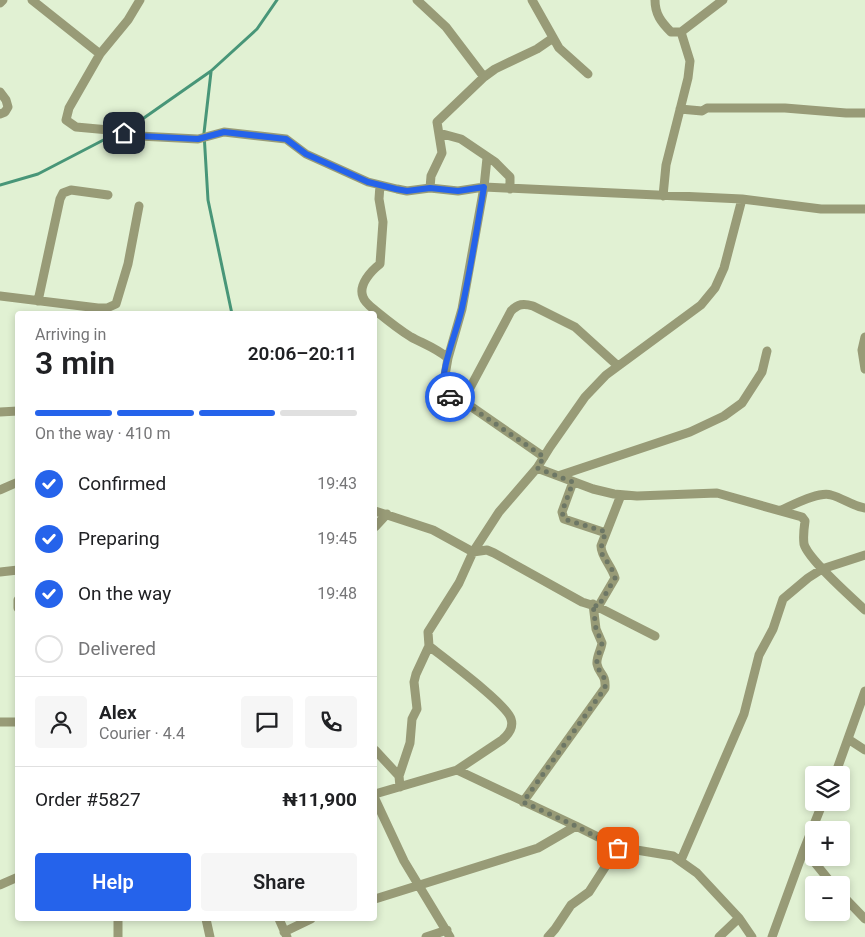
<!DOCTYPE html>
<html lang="en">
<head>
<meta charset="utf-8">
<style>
  :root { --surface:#fff; --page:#f6f6f6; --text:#202124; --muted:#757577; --line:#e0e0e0; --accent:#2563eb }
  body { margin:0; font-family:Roboto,sans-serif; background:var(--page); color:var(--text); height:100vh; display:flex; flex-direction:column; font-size:19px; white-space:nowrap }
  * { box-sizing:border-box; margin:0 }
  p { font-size:16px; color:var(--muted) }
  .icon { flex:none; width:28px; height:28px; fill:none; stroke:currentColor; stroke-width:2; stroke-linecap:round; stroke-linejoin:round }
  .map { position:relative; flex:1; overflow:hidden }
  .sheet { position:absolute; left:15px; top:311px; width:362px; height:610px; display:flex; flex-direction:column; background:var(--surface); border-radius:5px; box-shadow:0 2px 8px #0003 }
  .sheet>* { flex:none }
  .controls { position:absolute; left:805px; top:766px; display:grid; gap:10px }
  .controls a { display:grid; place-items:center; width:45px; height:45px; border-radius:5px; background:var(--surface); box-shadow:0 2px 8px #0003; font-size:25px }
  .pin { position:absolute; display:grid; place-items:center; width:42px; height:42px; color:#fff; margin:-21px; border-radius:10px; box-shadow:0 2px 8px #0006 }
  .courier { position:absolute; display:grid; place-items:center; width:50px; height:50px; margin:-25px; border:4px solid #2563eb; border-radius:50%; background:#fff; color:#222; box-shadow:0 1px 6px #0007 }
  .head em { font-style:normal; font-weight:600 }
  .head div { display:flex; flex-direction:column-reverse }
  .head { display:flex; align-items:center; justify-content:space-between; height:85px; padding:0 20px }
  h1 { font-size:32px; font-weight:600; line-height:38px }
  .bar { display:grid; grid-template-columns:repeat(4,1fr); gap:8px 5px; align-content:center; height:60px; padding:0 20px }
  .bar i { height:6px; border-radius:4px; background:var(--line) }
  .bar .selected { background:var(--accent) }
  .bar p { grid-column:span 4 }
  .line { display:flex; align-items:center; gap:12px; padding:0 20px; border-top:1px solid var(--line) }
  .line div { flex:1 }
  .round { display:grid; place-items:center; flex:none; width:52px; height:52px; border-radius:5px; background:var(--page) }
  ol { padding:0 20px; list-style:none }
  li { display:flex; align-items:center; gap:15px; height:55px }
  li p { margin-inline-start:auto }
  li .icon { padding:5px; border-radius:50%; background:var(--accent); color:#fff; stroke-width:4 }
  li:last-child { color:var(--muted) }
  li i { width:28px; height:28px; border:2px solid var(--line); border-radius:50% }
  .cta { display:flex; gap:10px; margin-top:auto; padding:10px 20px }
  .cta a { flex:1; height:58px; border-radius:5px; background:var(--accent); color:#fff; font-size:20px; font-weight:600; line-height:58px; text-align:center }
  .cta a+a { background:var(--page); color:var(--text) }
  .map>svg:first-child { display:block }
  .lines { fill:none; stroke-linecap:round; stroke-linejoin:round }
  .stream { stroke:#489678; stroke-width:3 }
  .street { stroke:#989b77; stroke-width:9 }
  .done { stroke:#6d7765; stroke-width:5; stroke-dasharray:0 9 }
  .route { stroke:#2563eb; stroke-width:6 }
</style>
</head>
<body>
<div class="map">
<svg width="865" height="937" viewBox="0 0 865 937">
  <rect width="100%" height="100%" fill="#e1f1d3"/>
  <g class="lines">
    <path class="stream" d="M211 72 204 133 208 200 232 314
      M123 130 141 120 211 71 257 29 277 0
      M0 185 38 174 115 134"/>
    <path class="street" d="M32 0 100 54
      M140 0 128 20 100 54 69 108 66 120 76 127 109 130 139 136 198 139 224 132 286 139 306 154 368 182 397 189 407 191 430 188 458 191 484 187 742 199 821 209H865
      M417 0 446 27 484 77
      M532 0 559 48 588 74
      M655 0C655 14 661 22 671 32H681L723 0
      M0 3 3 0
      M0 92 6 100 8 107 5 112 0 114
      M680 109 702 111 707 108H785L846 113H865
      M439 133 461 139 495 162 510 177V189
      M487 158 484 187 462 309 448 358 443 387V394L463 401 544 457
      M380 185 379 199 383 222 380 264C371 271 358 285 363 297 365 303 371 307 376 311 387 320 398 329 411 337 424 344 436 348 448 358
      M430 188 431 176 442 153 437 122 484 77 495 69 537 49 553 38
      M663 196 666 165 688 78 690 61 681 32
      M0 296 98 308H107L116 304 128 264 139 206
      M38 301 60 199 63 193 71 190 108 195
      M865 337 862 350 865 369
      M463 401 511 311C518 304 523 303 533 306L575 327 618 366
      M0 412 18 411
      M537 468 593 489 614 494 637 496 717 493 802 517 805 521C804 528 803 537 804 544 808 559 852 598 865 610
      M558 476 690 432 724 416 742 403 762 372 767 351
      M573 482 562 512 564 519 606 533
      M0 490 18 482
      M781 510C793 505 819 491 831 495 843 498 852 506 865 508
      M375 511 433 530 473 552 487 550 494 553 582 602 598 607 615 578C612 566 601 557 601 546L621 495
      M375 527 387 514
      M0 572 18 570
      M18 600V608
      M598 607 655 636
      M0 722H18
      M848 739 865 750
      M375 750 399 776
      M457 770 576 826 618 847 673 856 697 873 739 918 752 937
      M835 775 865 691
      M400 787 399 776 410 743 412 719 417 709 414 682 416 674 429 646 428 632 459 583 473 552 499 512 537 468 550 447 585 397 606 375 701 305 715 288 724 268 742 199
      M375 794 457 770 502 740C508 735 514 728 511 719 507 704 444 658 429 646
      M375 799 404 861 450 937
      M523 802 605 688C606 673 599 675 597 664 596 658 601 650 602 643L596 629 593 604
      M803 852 811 858 833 885
      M681 860 744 714 759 655 773 629 783 599 808 578 822 569 865 555
      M0 885 18 877
      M841 894 865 919
      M375 899 538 848 576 826
      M206 919 210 937
      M279 919 287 937
      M284 932 311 919
      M118 937V919
      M426 937 447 930
      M548 937 555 929 571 905 589 892 618 847
      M719 937 739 918
      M772 937 803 852 823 802"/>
  </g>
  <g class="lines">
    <path class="done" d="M450 397 462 401 544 457 537 468 573 482 562 512 564 519 606 532C594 561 608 553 615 578L598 607 593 604 596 629 602 643C601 650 596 658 597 664 599 675 606 673 605 688L523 802 576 826 618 848"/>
    <path class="route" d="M124 133 139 136 198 139 224 132 286 139 306 154 368 182 396 189 407 191 430 188 458 191 484 187C477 227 471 268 462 308 456 335 441 365 443 394L450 397"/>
  </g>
</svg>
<div class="controls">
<a><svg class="icon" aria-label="layers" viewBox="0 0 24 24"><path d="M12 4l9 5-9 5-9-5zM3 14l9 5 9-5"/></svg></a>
<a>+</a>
<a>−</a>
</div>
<div class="pin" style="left:618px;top:848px;background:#ea580c"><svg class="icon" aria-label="bag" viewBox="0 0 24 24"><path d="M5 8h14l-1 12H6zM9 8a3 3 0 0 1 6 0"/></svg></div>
<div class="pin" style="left:124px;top:133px;background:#1f2937"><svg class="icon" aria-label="home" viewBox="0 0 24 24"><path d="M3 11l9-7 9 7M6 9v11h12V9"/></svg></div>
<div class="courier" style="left:450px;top:397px"><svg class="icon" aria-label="car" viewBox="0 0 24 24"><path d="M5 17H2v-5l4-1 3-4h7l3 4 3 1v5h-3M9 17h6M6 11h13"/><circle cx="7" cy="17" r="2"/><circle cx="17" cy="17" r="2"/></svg></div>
<section class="sheet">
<div class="head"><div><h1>3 min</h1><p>Arriving in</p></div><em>20:06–20:11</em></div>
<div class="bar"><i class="selected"></i><i class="selected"></i><i class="selected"></i><i></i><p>On the way · 410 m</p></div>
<ol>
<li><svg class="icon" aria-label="check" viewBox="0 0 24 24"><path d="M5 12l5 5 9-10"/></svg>Confirmed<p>19:43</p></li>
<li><svg class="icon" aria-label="check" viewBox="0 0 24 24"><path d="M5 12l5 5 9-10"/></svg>Preparing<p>19:45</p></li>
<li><svg class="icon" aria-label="check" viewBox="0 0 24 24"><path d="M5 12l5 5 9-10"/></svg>On the way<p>19:48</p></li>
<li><i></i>Delivered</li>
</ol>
<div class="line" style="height:90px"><a class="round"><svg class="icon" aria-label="person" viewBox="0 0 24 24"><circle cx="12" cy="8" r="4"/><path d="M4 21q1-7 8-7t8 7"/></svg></a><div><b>Alex</b><p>Courier · 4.4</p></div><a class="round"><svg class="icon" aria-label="chat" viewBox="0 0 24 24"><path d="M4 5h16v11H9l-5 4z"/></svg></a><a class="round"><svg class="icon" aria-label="phone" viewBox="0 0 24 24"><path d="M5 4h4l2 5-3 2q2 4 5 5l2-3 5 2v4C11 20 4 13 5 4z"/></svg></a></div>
<div class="line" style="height:65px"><div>Order #5827</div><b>₦11,900</b></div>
<div class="cta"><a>Help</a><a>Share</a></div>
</section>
</div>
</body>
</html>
